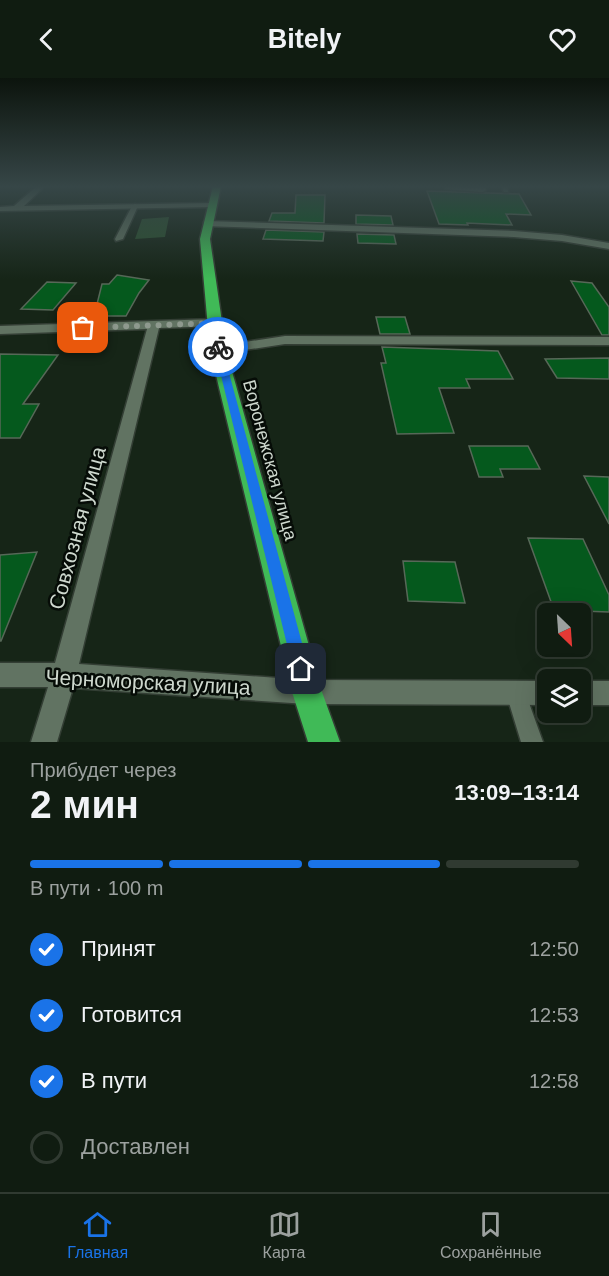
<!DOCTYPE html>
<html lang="ru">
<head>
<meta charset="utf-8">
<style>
  :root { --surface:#101c11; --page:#1e291f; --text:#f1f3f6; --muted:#9ca19f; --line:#303a31; --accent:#1a73e8 }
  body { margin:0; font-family:Arial,sans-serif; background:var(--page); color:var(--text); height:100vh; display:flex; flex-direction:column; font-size:22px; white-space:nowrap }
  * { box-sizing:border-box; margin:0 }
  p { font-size:20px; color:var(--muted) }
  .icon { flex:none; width:33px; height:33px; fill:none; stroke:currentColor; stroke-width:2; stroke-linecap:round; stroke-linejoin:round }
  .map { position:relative; height:664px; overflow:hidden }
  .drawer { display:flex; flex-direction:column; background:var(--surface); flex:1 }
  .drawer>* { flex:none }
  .needle { width:39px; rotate:155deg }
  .fabs { position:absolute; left:537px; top:525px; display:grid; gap:12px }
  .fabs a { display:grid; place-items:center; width:54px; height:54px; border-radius:9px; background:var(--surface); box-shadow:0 6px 24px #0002,0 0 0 2px var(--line); font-size:30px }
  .pin { position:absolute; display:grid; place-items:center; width:51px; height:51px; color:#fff; margin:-26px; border-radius:12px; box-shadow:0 3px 9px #0006 }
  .courier { position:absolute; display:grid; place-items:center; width:60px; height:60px; margin:-30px; border:4px solid #1a73e8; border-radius:50%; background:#fff; color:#222; box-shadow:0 2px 8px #0007 }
  .summary em { font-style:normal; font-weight:800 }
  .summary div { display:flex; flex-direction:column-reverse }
  .summary { display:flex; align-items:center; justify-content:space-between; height:102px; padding:0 30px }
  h1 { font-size:39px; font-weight:800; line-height:45px }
  .bar { display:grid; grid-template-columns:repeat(4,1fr); gap:9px 6px; align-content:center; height:72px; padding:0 30px }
  .bar i { height:8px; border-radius:4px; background:var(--line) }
  .bar .active { background:var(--accent) }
  .bar p { grid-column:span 4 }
  ol { padding:0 30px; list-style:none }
  li { display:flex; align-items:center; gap:18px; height:66px }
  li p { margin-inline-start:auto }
  li .icon { padding:6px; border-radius:50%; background:var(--accent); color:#fff; stroke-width:4 }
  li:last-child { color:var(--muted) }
  li i { width:33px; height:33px; border:3px solid var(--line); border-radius:50% }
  header { display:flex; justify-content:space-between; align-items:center; height:78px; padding:0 30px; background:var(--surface); font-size:27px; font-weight:800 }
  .tab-bar { display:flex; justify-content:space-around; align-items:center; height:84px; border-top:2px solid var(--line); background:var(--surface); font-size:16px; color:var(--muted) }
  .tab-bar a { display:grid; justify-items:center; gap:3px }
  .tab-bar .active { color:var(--accent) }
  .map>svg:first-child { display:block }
  .green { fill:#2b512f }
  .building { fill:#05591d; stroke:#576858; stroke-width:1.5 }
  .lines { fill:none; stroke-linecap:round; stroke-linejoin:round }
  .lane-casing { stroke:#333e34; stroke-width:3 }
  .street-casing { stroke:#333e34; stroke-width:3 }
  .highway-casing { stroke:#333e34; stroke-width:3 }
  .lane { fill:#617362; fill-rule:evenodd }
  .street { fill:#617362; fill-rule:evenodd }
  .highway { fill:#40ba57; fill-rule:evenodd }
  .route { fill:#1a73e8 }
  .done { stroke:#8e998e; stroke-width:6; stroke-dasharray:0 10.8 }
  .labels { text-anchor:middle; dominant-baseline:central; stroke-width:5; stroke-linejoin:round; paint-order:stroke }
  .street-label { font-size:18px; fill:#ced8ce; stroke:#060c07 }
  .near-street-label { font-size:21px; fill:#ced8ce; stroke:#060c07 }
</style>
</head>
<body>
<header><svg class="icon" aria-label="back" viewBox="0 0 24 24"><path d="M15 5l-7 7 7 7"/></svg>Bitely<svg class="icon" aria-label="heart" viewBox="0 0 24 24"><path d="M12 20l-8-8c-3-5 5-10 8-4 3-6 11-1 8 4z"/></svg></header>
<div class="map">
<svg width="609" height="664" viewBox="0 0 609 664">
  <rect width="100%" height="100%" fill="#162517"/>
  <path class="green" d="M169 139 165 159 135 161 142 141Z"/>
  <path class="building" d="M427 113 519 116 531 137 506 136 512 147 467 145 468 147 439 146Z
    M296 117H325L324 145 269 143 272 135H295Z
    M356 137 391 138 393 147 356 146Z
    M266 152 324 154 323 163 263 161Z
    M357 156 394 157 396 166 358 165Z
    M117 197 149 202 139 215 126 238H94L102 206H109Z
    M571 203 592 205 609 229V257H602Z
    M47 204 76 205 53 232 21 231Z
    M376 239H405L410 256H380Z
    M382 269 498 273 513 301H466L470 310H439L454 355 397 356 381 285H386Z
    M0 276 58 277 23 326H39L20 360H0Z
    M609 280V301L557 300 545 281Z
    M469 368H528L540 391H500L503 399H479Z
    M584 398 609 399V446Z
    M528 460 583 461 609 517V534L554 532Z
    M37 474 1 563H0V477Z
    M403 483 455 484 465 525 408 523Z"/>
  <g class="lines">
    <defs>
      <path id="lane" d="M447 108 479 110 478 108H484L486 112 483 114 445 111Z
        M501 108H507L508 114H504Z
        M135 126 138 128 123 161 116 163 115 161 132 128Z
        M516 605 523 608 543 664H521L506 615 509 608Z"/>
      <path id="street" d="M37 108H45L24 128 212 125 216 127 212 129 0 133V129L14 128Z
        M207 143 514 153 562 157 609 165V171L562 163 514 159 204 148V144Z
        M215 241 219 242V248L159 250 79 586 307 602 548 603V627L307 626 73 610 57 664H31L48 609H0V585H55L147 251 0 256V248Z
        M285 258 609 259V267L285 266 218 276 212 272 218 268Z
        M580 603H609V627H580Z"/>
      <path id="highway" d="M213 108H221L210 161 226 272 322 614 340 664H308L292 614 210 272 200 161Z"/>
    </defs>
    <use href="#lane" class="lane-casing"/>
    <use href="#street" class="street-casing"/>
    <use href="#highway" class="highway-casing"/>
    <use href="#lane" class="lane"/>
    <use href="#street" class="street"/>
    <use href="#highway" class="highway"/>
  </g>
  <linearGradient id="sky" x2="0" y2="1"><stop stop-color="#0c140d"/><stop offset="0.54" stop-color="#364647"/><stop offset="1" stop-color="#364647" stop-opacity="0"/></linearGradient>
  <rect width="609" height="201" fill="url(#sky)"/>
  <path class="route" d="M218 266 222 269 309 591 307 596 301 599 296 596 293 591 214 269Z"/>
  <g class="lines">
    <path class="done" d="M83 250 215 245 218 269"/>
  </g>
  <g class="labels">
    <g class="street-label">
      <text transform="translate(270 382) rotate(75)">Воронежская улица</text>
    </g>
    <g class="near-street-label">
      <text transform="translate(77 450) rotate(-75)">Совхозная улица</text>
      <text transform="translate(148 604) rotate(3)">Черноморская улица</text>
    </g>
  </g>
</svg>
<div class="fabs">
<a><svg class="needle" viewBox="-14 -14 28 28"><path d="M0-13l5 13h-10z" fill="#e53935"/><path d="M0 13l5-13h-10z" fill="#9ca19f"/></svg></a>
<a><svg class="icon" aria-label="layers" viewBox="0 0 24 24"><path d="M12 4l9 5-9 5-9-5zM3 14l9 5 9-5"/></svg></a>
</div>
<div class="pin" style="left:83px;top:250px;background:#ea580c"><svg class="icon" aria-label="bag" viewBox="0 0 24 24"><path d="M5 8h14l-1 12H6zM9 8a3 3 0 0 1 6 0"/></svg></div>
<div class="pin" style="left:301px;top:591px;background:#1f2937"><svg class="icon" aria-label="home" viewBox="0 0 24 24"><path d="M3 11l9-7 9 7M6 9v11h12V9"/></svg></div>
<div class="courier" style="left:218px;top:269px"><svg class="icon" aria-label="bike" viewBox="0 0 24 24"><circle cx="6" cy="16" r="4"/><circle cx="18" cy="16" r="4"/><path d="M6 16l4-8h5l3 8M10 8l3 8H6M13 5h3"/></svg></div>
</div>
<section class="drawer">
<div class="summary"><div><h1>2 мин</h1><p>Прибудет через</p></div><em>13:09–13:14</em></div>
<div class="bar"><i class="active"></i><i class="active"></i><i class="active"></i><i></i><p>В пути · 100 m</p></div>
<ol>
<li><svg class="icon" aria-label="check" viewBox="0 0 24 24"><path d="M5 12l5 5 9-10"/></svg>Принят<p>12:50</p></li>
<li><svg class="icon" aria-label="check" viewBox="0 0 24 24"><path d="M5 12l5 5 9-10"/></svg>Готовится<p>12:53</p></li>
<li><svg class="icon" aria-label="check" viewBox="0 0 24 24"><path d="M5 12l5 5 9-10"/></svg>В пути<p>12:58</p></li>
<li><i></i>Доставлен</li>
</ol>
</section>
<nav class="tab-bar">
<a class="active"><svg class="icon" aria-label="home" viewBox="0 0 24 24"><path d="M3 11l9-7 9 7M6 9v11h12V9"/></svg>Главная</a>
<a><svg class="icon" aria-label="map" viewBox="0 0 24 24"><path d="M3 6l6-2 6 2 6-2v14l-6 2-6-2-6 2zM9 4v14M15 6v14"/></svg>Карта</a>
<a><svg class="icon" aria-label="saved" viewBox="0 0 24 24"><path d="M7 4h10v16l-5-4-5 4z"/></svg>Сохранённые</a>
</nav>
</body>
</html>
